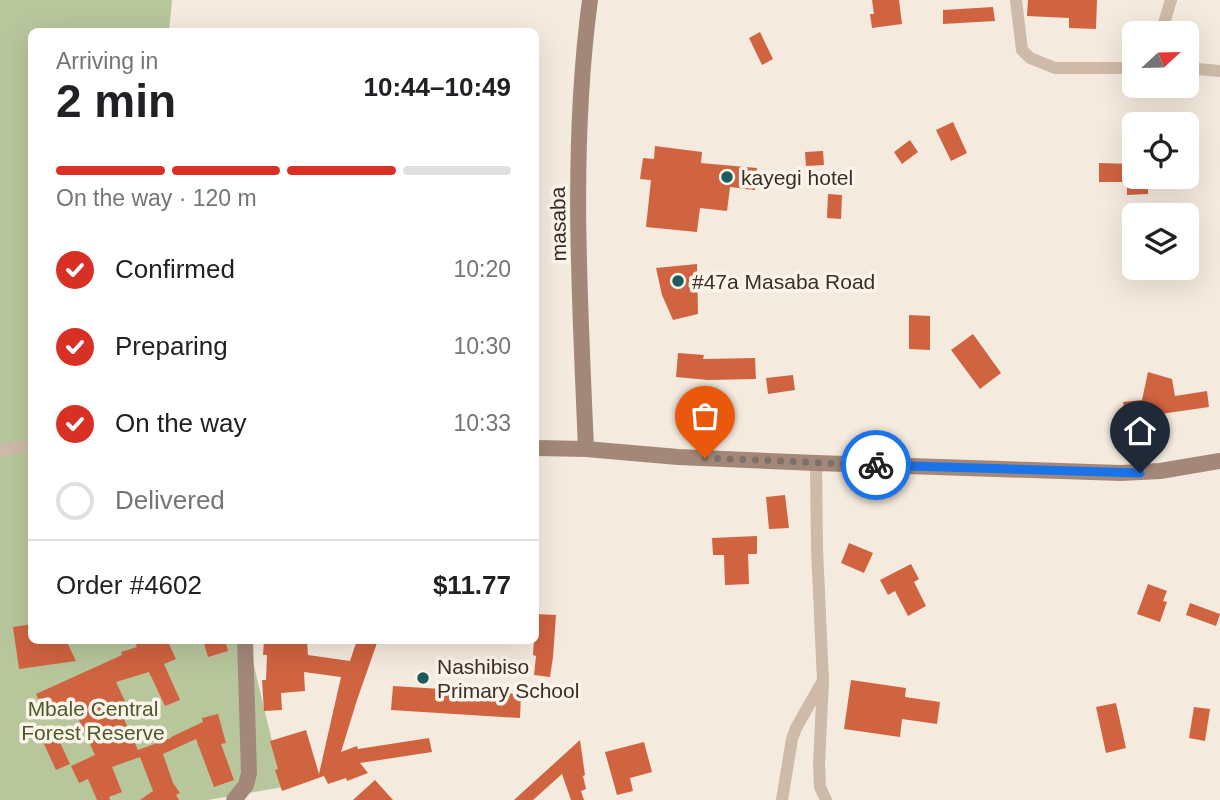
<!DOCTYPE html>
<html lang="en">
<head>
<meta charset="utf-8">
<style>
  :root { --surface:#fff; --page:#f6f6f6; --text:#202124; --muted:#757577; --line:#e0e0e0; --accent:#d93025 }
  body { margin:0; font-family:Arial,sans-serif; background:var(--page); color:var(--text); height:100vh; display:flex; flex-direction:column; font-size:26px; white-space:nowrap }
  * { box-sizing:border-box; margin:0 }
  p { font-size:23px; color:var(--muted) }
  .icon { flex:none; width:38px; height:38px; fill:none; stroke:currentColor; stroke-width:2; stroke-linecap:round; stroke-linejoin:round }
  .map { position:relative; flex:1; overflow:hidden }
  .details { position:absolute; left:28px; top:28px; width:511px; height:616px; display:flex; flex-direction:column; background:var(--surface); border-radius:10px; box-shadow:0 7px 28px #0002 }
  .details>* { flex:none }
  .needle { width:46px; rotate:68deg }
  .buttons { position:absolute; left:1122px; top:21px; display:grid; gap:14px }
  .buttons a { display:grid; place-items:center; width:77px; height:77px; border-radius:10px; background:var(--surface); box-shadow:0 7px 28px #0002; font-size:35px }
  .pin { position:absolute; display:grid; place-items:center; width:60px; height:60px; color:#fff; margin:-72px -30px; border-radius:50% 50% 50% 0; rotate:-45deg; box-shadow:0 0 7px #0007 }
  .pin .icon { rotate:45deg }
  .courier { position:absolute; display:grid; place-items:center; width:70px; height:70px; margin:-35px; border:5px solid #1a73e8; border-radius:50%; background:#fff; color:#222; box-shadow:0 2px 9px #0007 }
  .head em { font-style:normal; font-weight:600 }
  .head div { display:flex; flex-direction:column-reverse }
  .head { display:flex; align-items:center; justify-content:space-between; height:119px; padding:0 28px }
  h1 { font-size:46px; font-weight:600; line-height:52px }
  .bar { display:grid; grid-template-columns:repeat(4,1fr); gap:10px 7px; align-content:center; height:84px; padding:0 28px }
  .bar i { height:9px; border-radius:5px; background:var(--line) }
  .bar .active { background:var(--accent) }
  .bar p { grid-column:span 4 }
  .line { display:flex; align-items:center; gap:18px; padding:0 28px; border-top:2px solid var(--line) }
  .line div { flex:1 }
  ol { padding:0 28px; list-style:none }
  li { display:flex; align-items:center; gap:21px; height:77px }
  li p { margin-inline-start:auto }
  li .icon { padding:7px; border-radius:50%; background:var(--accent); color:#fff; stroke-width:4 }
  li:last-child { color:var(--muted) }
  li i { width:38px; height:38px; border:4px solid var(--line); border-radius:50% }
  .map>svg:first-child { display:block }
  .green { fill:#b8c69c }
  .building { fill:#d06340 }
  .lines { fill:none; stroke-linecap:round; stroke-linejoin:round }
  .street { stroke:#cebaa8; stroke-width:12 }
  .secondary { stroke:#a38879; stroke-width:16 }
  .done { stroke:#7c7068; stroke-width:7; stroke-dasharray:0 12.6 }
  .route { stroke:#1a73e8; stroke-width:9 }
  .poi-dot { fill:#1a5c60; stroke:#fcf4eb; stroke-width:2.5 }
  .labels { text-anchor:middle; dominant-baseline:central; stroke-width:7; stroke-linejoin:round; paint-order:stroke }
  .poi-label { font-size:21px; fill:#3b2e29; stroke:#fcf4eb; text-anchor:start }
  .street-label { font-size:21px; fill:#3b2e29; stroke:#fcf4eb }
  .park-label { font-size:21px; fill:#495b2a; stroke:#fcf4eb }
</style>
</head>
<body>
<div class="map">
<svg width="1220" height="800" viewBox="0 0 1220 800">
  <rect width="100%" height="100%" fill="#f5eade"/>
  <path class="green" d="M0 0H172L169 31 32 32V640L248 641 283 787 208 800H0Z"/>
  <path class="building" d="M872 0H899L902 24 872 28 870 14H874Z
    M1028 0H1097L1096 29 1069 28V18L1027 16Z
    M993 7 995 21 943 24V10Z
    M760 32 773 59 762 65 749 38Z
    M953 122 967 153 951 161 936 130Z
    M910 140 918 152 902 164 894 152Z
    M655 146 702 152 701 163 757 168 755 190 730 187 727 211 700 208 697 232 646 227 651 180 640 179 643 158 654 159Z
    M823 151 824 165 806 166 805 152Z
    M1099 163 1134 164V177H1148V194L1127 195V182H1099Z
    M828 194 842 195 841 219 827 218Z
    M697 264 698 314 673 320 662 295 656 268Z
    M909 315 930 316V350L909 349Z
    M973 334 1001 373 980 389 951 350Z
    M678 353 704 355 703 359 755 358 756 379 708 380 676 377Z
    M1148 372 1172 379 1175 396 1207 391 1209 407 1126 419 1123 402 1142 400Z
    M793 375 795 390 768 394 766 378Z
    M785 495 789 528 769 529 766 497Z
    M757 536V554H748L749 584 725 585 724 555H713L712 538Z
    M849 543 873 553 864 573 841 563Z
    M911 564 919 579 914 582 926 606 908 616 895 591 888 595 880 580Z
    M1148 584 1167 591 1163 601 1167 602 1160 622 1137 614Z
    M1190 603 1220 614 1216 626 1186 615Z
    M536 614 556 615 553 657 550 677 534 675 536 656 533 655 534 640H536Z
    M32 624V640H66L76 661 19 669 13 627Z
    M134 640H167L176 659 164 664 180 700 165 706 149 672 116 682 131 714 123 717 138 750 171 738V737L203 722 202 718 218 714 226 743 221 744 234 780 214 787 196 739 163 754 173 783 180 793 176 795 179 800H140L153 791 140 757 112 767 122 792 109 797 110 800H97L88 779 79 783 71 766 95 755 72 705 47 717 36 694 122 655 121 652 137 647Z
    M203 640H225L228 651 208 657Z
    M264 640H307L308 655 350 661 357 640H378L357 700 341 752 357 746 358 749 429 738 432 752 360 763 368 773 347 781 346 778 328 784 324 776 282 791 275 770 278 769 270 741 306 730 319 774 341 677 304 672 305 691 281 693 282 710 264 711 262 680H266L267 655H263Z
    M851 680 906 688 905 697 940 702 937 724 902 719 900 737 844 729Z
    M393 686 521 694 520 718 391 710Z
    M1116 703 1126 748 1106 753 1096 707Z
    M1194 707 1210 709 1205 741 1189 738Z
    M58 738 70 764 56 770 44 744Z
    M580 740 585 775 583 776 586 789 581 791 584 800H571L562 774 533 800H514Z
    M644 742 652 772 630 778 633 791 617 795 605 752Z
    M375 780 393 800H353Z"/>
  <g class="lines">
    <path class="street" d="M1016 0 1022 50 1030 58 1055 68H1134
      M1161 33 1171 0
      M1186 68 1220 71
      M0 451 32 444
      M816 463 817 549 823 681 819 764 820 787 826 800
      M782 800 792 739 796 728 821 684"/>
    <path class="secondary" d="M536 448 586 449 678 457 816 463 1121 473 1160 471 1220 461
      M586 449C580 300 570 149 590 0
      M234 800 246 785 249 773 245 640"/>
  </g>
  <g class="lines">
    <path class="done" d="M705 458 876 465"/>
    <path class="route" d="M876 465 1140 473"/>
  </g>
  <g class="poi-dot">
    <circle cx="727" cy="177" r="7"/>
    <circle cx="678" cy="281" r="7"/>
    <circle cx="423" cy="678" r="7"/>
  </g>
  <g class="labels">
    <g class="poi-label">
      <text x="741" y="177">kayegi hotel</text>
      <text x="692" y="281">#47a Masaba Road</text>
      <text x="437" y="666">Nashibiso<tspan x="437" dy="24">Primary School</tspan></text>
    </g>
    <g class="street-label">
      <text transform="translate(558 224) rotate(-91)">masaba</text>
    </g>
    <g class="park-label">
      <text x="93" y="708">Mbale Central<tspan x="93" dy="24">Forest Reserve</tspan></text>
    </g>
  </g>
</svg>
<div class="buttons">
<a><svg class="needle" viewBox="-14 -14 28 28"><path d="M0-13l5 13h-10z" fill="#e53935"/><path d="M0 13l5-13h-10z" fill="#757577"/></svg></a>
<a><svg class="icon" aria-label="locate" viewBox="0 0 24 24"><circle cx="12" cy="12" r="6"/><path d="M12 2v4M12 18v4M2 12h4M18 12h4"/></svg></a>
<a><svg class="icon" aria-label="layers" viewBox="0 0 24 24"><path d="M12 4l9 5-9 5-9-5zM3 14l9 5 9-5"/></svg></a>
</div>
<div class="pin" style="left:705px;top:458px;background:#ea580c"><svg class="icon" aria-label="bag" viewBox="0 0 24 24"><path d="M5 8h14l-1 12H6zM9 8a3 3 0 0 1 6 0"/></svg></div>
<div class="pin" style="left:1140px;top:473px;background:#1f2937"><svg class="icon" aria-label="home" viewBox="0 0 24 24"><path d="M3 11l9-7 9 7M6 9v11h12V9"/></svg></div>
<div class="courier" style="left:876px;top:465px"><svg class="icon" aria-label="bike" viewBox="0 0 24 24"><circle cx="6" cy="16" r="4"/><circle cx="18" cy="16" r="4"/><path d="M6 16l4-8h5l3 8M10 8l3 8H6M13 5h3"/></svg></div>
<section class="details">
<div class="head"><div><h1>2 min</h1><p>Arriving in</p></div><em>10:44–10:49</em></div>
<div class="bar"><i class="active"></i><i class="active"></i><i class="active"></i><i></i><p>On the way · 120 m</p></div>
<ol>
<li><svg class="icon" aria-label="check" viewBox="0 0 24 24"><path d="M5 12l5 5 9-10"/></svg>Confirmed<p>10:20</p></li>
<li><svg class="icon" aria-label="check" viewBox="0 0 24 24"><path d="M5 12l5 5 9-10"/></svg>Preparing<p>10:30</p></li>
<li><svg class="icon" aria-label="check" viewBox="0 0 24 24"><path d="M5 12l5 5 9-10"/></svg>On the way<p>10:33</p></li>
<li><i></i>Delivered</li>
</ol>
<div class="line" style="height:91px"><div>Order #4602</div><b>$11.77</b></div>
</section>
</div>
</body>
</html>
